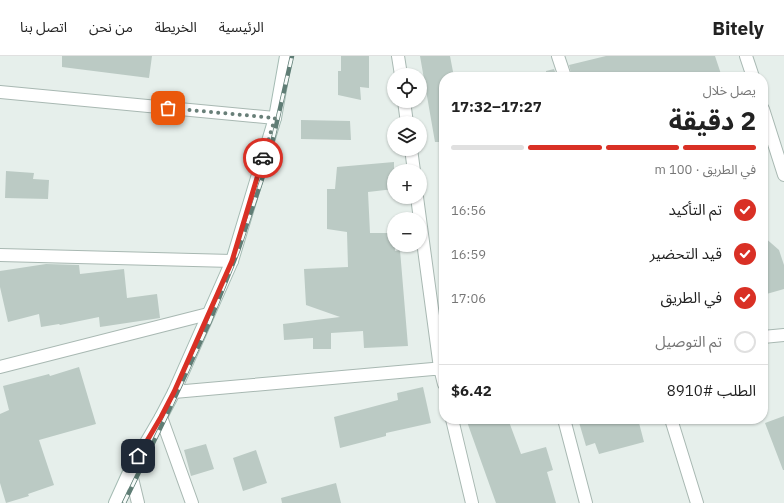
<!DOCTYPE html>
<html lang="ar">
<head>
<meta charset="utf-8">
<style>
  :root { --surface:#fff; --page:#f2f2f2; --text:#222; --muted:#767676; --line:#e0e0e0; --accent:#d93025 }
  body { margin:0; font-family:"IBM Plex Sans","Noto Sans Arabic",sans-serif; background:var(--page); color:var(--text); direction:rtl; height:100vh; display:flex; flex-direction:column; font-size:15px; white-space:nowrap }
  * { box-sizing:border-box; margin:0 }
  p { font-size:13px; color:var(--muted) }
  .icon { flex:none; width:22px; height:22px; fill:none; stroke:currentColor; stroke-width:2; stroke-linecap:round; stroke-linejoin:round }
  .map { position:relative; flex:1; overflow:hidden; direction:ltr }
  .sheet { position:absolute; left:439px; top:16px; width:329px; height:352px; display:flex; flex-direction:column; background:var(--surface); border-radius:16px; box-shadow:0 1px 3px #0004; direction:rtl }
  .sheet>* { flex:none }
  .buttons { position:absolute; left:387px; top:12px; display:grid; gap:8px }
  .buttons a { display:grid; place-items:center; width:40px; height:40px; border-radius:50%; background:var(--surface); box-shadow:0 1px 3px #0004; font-size:20px }
  .pin { position:absolute; display:grid; place-items:center; width:34px; height:34px; color:#fff; margin:-17px; border-radius:8px; box-shadow:0 2px 6px #0006 }
  .courier { position:absolute; display:grid; place-items:center; width:40px; height:40px; margin:-20px; border:3px solid #d93025; border-radius:50%; background:#fff; color:#222; box-shadow:0 1px 5px #0007 }
  .head em { font-style:normal; font-weight:700 }
  .head div { display:flex; flex-direction:column-reverse }
  .head { display:flex; align-items:center; justify-content:space-between; height:68px; padding:0 12px }
  h1 { font-size:26px; font-weight:700; line-height:30px }
  .bar { display:grid; grid-template-columns:repeat(4,1fr); gap:6px 4px; align-content:center; height:48px; padding:0 12px }
  .bar i { height:5px; border-radius:3px; background:var(--line) }
  .bar .selected { background:var(--accent) }
  .bar p { grid-column:span 4 }
  .line { display:flex; align-items:center; gap:10px; padding:0 12px; border-top:1px solid var(--line) }
  .line div { flex:1 }
  ol { padding:0 12px; list-style:none }
  li { display:flex; align-items:center; gap:12px; height:44px }
  li p { margin-inline-start:auto }
  li .icon { padding:4px; border-radius:50%; background:var(--accent); color:#fff; stroke-width:4 }
  li:last-child { color:var(--muted) }
  li i { width:22px; height:22px; border:2px solid var(--line); border-radius:50% }
  header { display:flex; align-items:center; gap:24px; box-sizing:border-box; height:56px; padding:0 20px; background:var(--surface); border-bottom:1px solid var(--line) }
  header strong { font-size:19px }
  nav { display:flex; gap:22px; margin-inline-start:auto; font-size:14px }
  .map>svg:first-child { display:block }
  .building { fill:#bbcac4 }
  .lines { fill:none; stroke-linecap:round; stroke-linejoin:round }
  .street-casing { stroke:#a8b8b2; stroke-width:14 }
  .secondary-casing { stroke:#a4bbb3; stroke-width:14 }
  .street { stroke:#fff; stroke-width:12 }
  .secondary { stroke:#fff; stroke-width:12 }
  .rail-casing { stroke:#5f7d75; stroke-width:4.5 }
  .rail { stroke:#f7fbf9; stroke-width:3; stroke-dasharray:9; stroke-linecap:butt }
  .done { stroke:#687f78; stroke-width:4; stroke-dasharray:0 7.2 }
  .route { stroke:#d93025; stroke-width:5 }
</style>
</head>
<body>
<header>
<strong>Bitely</strong>
<nav><a>الرئيسية</a><a>الخريطة</a><a>من نحن</a><a>اتصل بنا</a></nav>
</header>
<div class="map">
<svg width="784" height="447" viewBox="0 0 784 447">
  <rect width="100%" height="100%" fill="#e6efeb"/>
  <path class="building" d="M62 0H152L149 22 62 11Z
    M341 0H369V32L360 31 361 44 338 39V15H341Z
    M420 0H450L454 21H444V86H435Z
    M606 0H715L722 21H572L569 9Z
    M554 13 557 21H546V15Z
    M301 64 350 65 351 84 301 83Z
    M394 106V133L368 136 370 177H394L395 195 400 194 408 290 364 292 363 275 331 277V293H313V282L284 284 283 268 340 261 306 249 304 213 348 211 347 176 327 173V133H335L337 111Z
    M6 115 34 117 33 123 49 124 48 143 5 142Z
    M763 180 779 194 784 209V233L763 239Z
    M46 208 79 209 80 218 124 213 127 242 157 238 160 262 100 271 99 261 60 269 59 268 41 271 39 258 8 266 0 231V215Z
    M79 311 96 368 39 384 54 429 28 438 29 440 6 447 0 427V358L9 354 3 330 49 318 50 320Z
    M423 331 431 367 386 377V380L340 392 334 361 398 344 397 337Z
    M784 360V414H783L765 367Z
    M466 363H508L521 398 546 391 553 414 547 416 556 447H496Z
    M578 363H638L644 386 599 398 595 387 586 390Z
    M206 388 214 413 191 420 184 394Z
    M256 394 267 427 243 435 233 402Z
    M336 427 341 447H282L281 442Z"/>
  <g class="lines">
    <defs>
      <path id="street" d="M398 0 401 19
        M558 0 565 21
        M746 0 753 21
        M0 36 275 62
        M404 45 407 67
        M763 53 784 119
        M411 93 414 115
        M417 141 440 312 444 328
        M0 199 232 205
        M763 281 784 279
        M0 311 208 258
        M174 336 444 312
        M161 361 192 447
        M452 363 472 447
        M564 363 586 447
        M671 363 697 447
        M130 414 138 447"/>
      <path id="secondary" d="M115 447 130 414 161 361 174 336 232 205 275 62 286 0"/>
    </defs>
    <use href="#street" class="street-casing"/>
    <use href="#secondary" class="secondary-casing"/>
    <use href="#street" class="street"/>
    <use href="#secondary" class="secondary"/>
    <defs>
      <path id="rail" d="M124 447 170 352 210 265 238 195 268 105 292 0"/>
    </defs>
    <use href="#rail" class="rail-casing"/>
    <use href="#rail" class="rail"/>
  </g>
  <g class="lines">
    <path class="done" d="M168 52 275 62 263 102"/>
    <path class="route" d="M138 400 161 361 174 336 232 205 263 102"/>
  </g>
</svg>
<div class="buttons">
<a><svg class="icon" aria-label="locate" viewBox="0 0 24 24"><circle cx="12" cy="12" r="6"/><path d="M12 2v4M12 18v4M2 12h4M18 12h4"/></svg></a>
<a><svg class="icon" aria-label="layers" viewBox="0 0 24 24"><path d="M12 4l9 5-9 5-9-5zM3 14l9 5 9-5"/></svg></a>
<a>+</a>
<a>−</a>
</div>
<div class="pin" style="left:168px;top:52px;background:#ea580c"><svg class="icon" aria-label="bag" viewBox="0 0 24 24"><path d="M5 8h14l-1 12H6zM9 8a3 3 0 0 1 6 0"/></svg></div>
<div class="pin" style="left:138px;top:400px;background:#1f2937"><svg class="icon" aria-label="home" viewBox="0 0 24 24"><path d="M3 11l9-7 9 7M6 9v11h12V9"/></svg></div>
<div class="courier" style="left:263px;top:102px"><svg class="icon" aria-label="car" viewBox="0 0 24 24"><path d="M5 17H2v-5l4-1 3-4h7l3 4 3 1v5h-3M9 17h6M6 11h13"/><circle cx="7" cy="17" r="2"/><circle cx="17" cy="17" r="2"/></svg></div>
<section class="sheet">
<div class="head"><div><h1>2 دقيقة</h1><p>يصل خلال</p></div><em>17:27–17:32</em></div>
<div class="bar"><i class="selected"></i><i class="selected"></i><i class="selected"></i><i></i><p>في الطريق · 100 m</p></div>
<ol>
<li><svg class="icon" aria-label="check" viewBox="0 0 24 24"><path d="M5 12l5 5 9-10"/></svg>تم التأكيد<p>16:56</p></li>
<li><svg class="icon" aria-label="check" viewBox="0 0 24 24"><path d="M5 12l5 5 9-10"/></svg>قيد التحضير<p>16:59</p></li>
<li><svg class="icon" aria-label="check" viewBox="0 0 24 24"><path d="M5 12l5 5 9-10"/></svg>في الطريق<p>17:06</p></li>
<li><i></i>تم التوصيل</li>
</ol>
<div class="line" style="height:52px"><div>الطلب #8910</div><b>$6.42</b></div>
</section>
</div>
</body>
</html>
